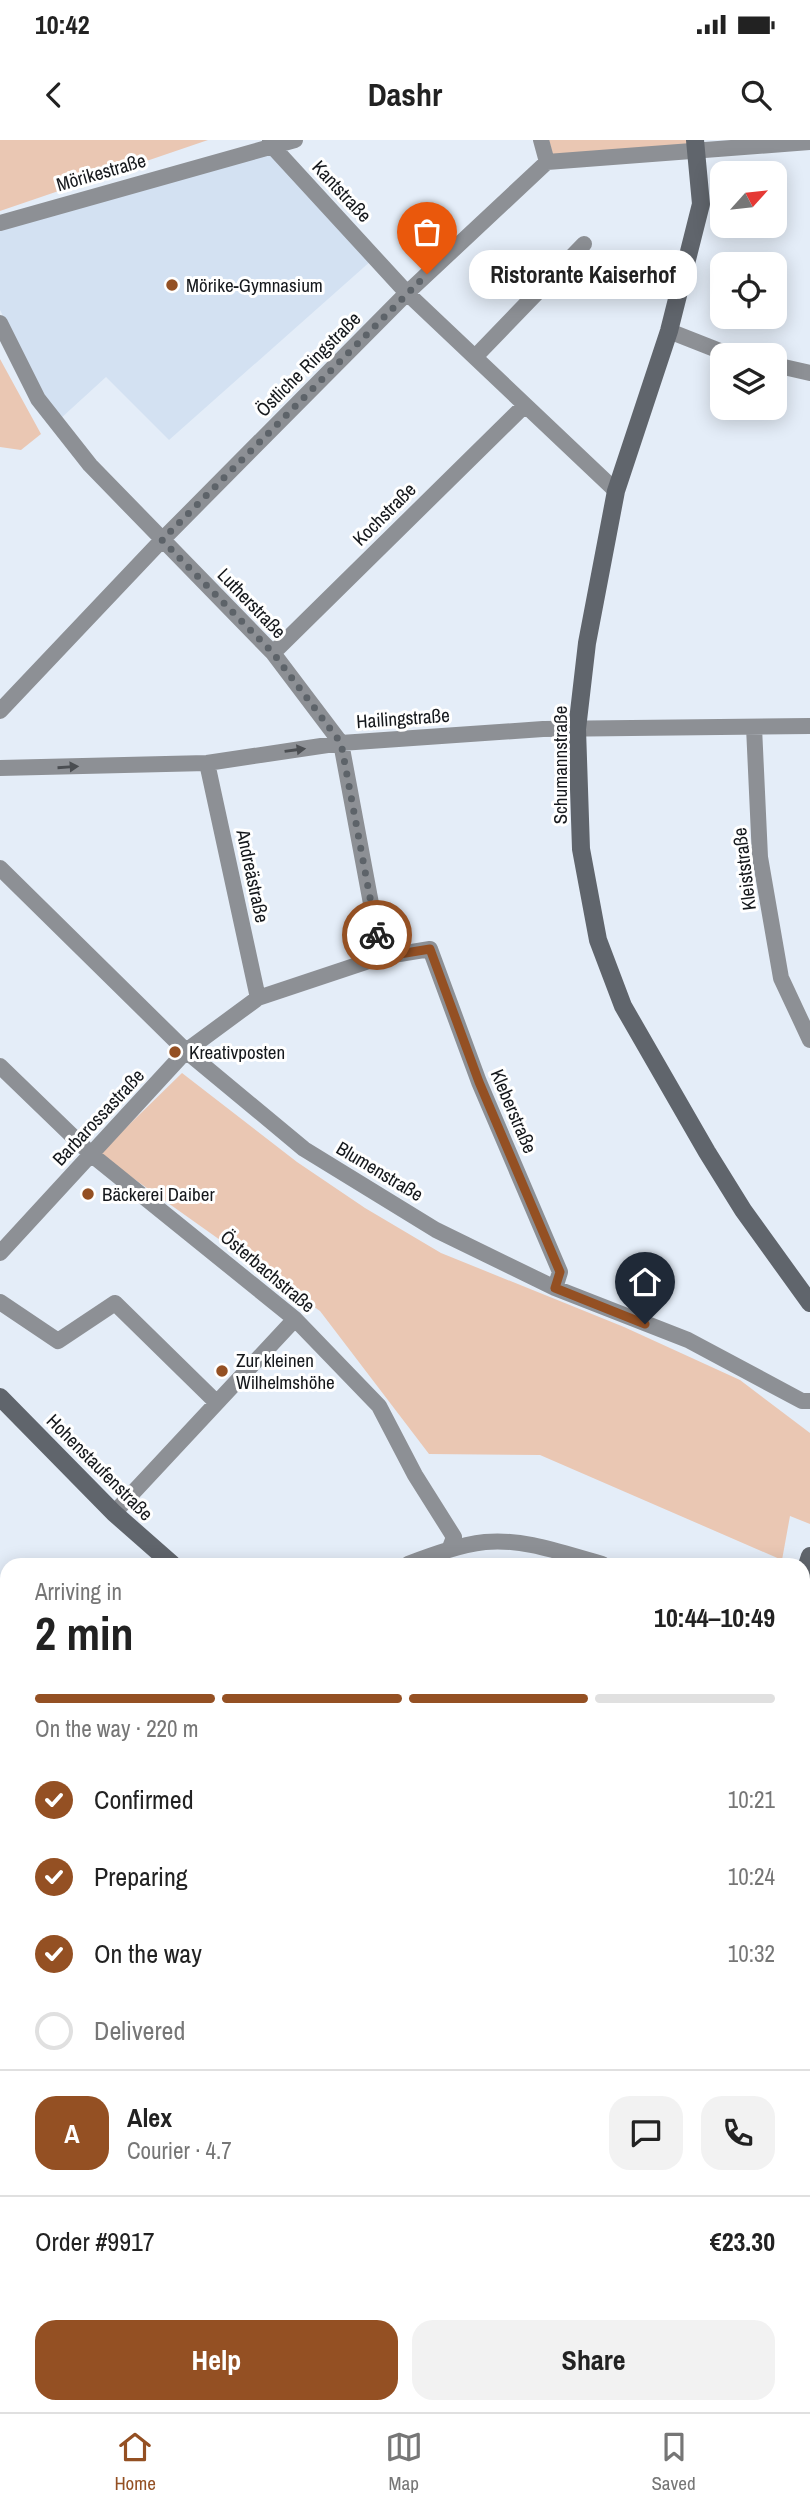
<!DOCTYPE html>
<html lang="en">
<head>
<meta charset="utf-8">
<style>
  :root { --surface:#fff; --page:#f2f2f2; --text:#222; --muted:#767676; --line:#e0e0e0; --accent:#945023 }
  body { margin:0; font-family:"Archivo Narrow",sans-serif; background:var(--page); color:var(--text); height:100vh; display:flex; flex-direction:column; font-size:26px; white-space:nowrap }
  * { box-sizing:border-box; margin:0 }
  p { font-size:23px; color:var(--muted) }
  .icon { flex:none; width:38px; height:38px; fill:none; stroke:currentColor; stroke-width:2; stroke-linecap:round; stroke-linejoin:round }
  .map { position:relative; flex:1; overflow:hidden }
  .drawer { position:absolute; left:0px; top:1418px; width:810px; height:856px; display:flex; flex-direction:column; background:var(--surface); border-radius:21px 21px 0 0; box-shadow:0 4px 18px #0003 }
  .drawer>* { flex:none }
  .needle { width:46px; rotate:63deg }
  .tools { position:absolute; left:710px; top:21px; display:grid; gap:14px }
  .tools a { display:grid; place-items:center; width:77px; height:77px; border-radius:14px; background:var(--surface); box-shadow:0 4px 18px #0003; font-size:35px }
  .pin { position:absolute; display:grid; place-items:center; width:60px; height:60px; color:#fff; margin:-72px -30px; border-radius:50% 50% 50% 0; rotate:-45deg; box-shadow:0 0 7px #0007 }
  .pin .icon { rotate:45deg }
  .courier { position:absolute; display:grid; place-items:center; width:70px; height:70px; margin:-35px; border:5px solid #945023; border-radius:50%; background:#fff; color:#222; box-shadow:0 2px 9px #0007 }
  .bubble { position:absolute; height:49px; border-radius:21px; background:var(--surface); box-shadow:0 4px 18px #0003; font-size:23px; font-weight:700; line-height:49px; text-align:center }
  .summary em { font-style:normal; font-weight:700 }
  .summary div { display:flex; flex-direction:column-reverse }
  .summary { display:flex; align-items:center; justify-content:space-between; height:119px; padding:0 35px }
  h1 { font-size:46px; font-weight:700; line-height:52px }
  .bar { display:grid; grid-template-columns:repeat(4,1fr); gap:10px 7px; align-content:center; height:84px; padding:0 35px }
  .bar i { height:9px; border-radius:5px; background:var(--line) }
  .bar .current { background:var(--accent) }
  .bar p { grid-column:span 4 }
  .line { display:flex; align-items:center; gap:18px; padding:0 35px; border-top:2px solid var(--line) }
  .line div { flex:1 }
  .round { display:grid; place-items:center; flex:none; width:74px; height:74px; border-radius:21px; background:var(--page) }
  ol { padding:0 35px; list-style:none }
  li { display:flex; align-items:center; gap:21px; height:77px }
  li p { margin-inline-start:auto }
  li .icon { padding:7px; border-radius:50%; background:var(--accent); color:#fff; stroke-width:4 }
  li:last-child { color:var(--muted) }
  li i { width:38px; height:38px; border:4px solid var(--line); border-radius:50% }
  .button { display:flex; gap:14px; margin-top:auto; padding:14px 35px }
  .button a { flex:1; height:80px; border-radius:21px; background:var(--accent); color:#fff; font-size:28px; font-weight:700; line-height:80px; text-align:center }
  .button a+a { background:var(--page); color:var(--text) }
  .status { display:flex; justify-content:space-between; align-items:center; height:49px; padding:0 35px; background:var(--surface); direction:ltr }
  .status svg { height:19px; fill:currentColor }
  header { display:flex; justify-content:space-between; align-items:center; height:91px; padding:0 35px; background:var(--surface); font-size:32px; font-weight:700 }
  .tab-bar { display:flex; justify-content:space-around; align-items:center; height:98px; border-top:2px solid var(--line); background:var(--surface); font-size:19px; color:var(--muted) }
  .tab-bar a { display:grid; justify-items:center; gap:4px }
  .tab-bar .current { color:var(--accent) }
  .map>svg:first-child { display:block }
  .built { fill:#d3e1f2 }
  .green { fill:#eac7b3 }
  .lines { fill:none; stroke-linecap:round; stroke-linejoin:round }
  .street { stroke:#8d9095; stroke-width:16 }
  .secondary { stroke:#60656c; stroke-width:18 }
  .oneway { fill:#4b4e52 }
  .done { stroke:#5d6369; stroke-width:7; stroke-dasharray:0 12.6 }
  .route { stroke:#945023; stroke-width:9 }
  .poi-dot { fill:#945023; stroke:#fff; stroke-width:2.5 }
  .labels { text-anchor:middle; dominant-baseline:central; stroke-width:6; stroke-linejoin:round; paint-order:stroke }
  .street-label { font-size:19px; fill:#15181c; stroke:#fff }
  .poi-label { font-size:19px; fill:#15181c; stroke:#fff; text-anchor:start }
</style>
</head>
<body>
<div class="status"><b>10:42</b><svg viewBox="0 0 49 12"><path d="M0 12V9h3v3zM5 12V6h3v6zM10 12V3h3v9zM15 12V0h3v12zM26 1h20v11H26zM47 4h2v5h-2z"/></svg></div>
<header><svg class="icon" aria-label="back" viewBox="0 0 24 24"><path d="M15 5l-7 7 7 7"/></svg>Dashr<svg class="icon" aria-label="search" viewBox="0 0 24 24"><circle cx="10" cy="10" r="6"/><path d="M15 15l6 6"/></svg></header>
<div class="map">
<svg width="810" height="2272" viewBox="0 0 810 2272">
  <rect width="100%" height="100%" fill="#e4edf8"/>
  <path class="built" d="M271 10 372 120 169 300 106 237 60 279 43 255 0 170V88Z
    M0 2158 7 2177V2266H40L42 2272H0Z"/>
  <path class="green" d="M0 0H208L0 71Z
    M549 0H690L691 4 553 16Z
    M0 219 41 294 21 310 0 307Z
    M182 933 297 1022 365 1068 441 1113 624 1187 740 1240 810 1293V1384L790 1376 782 1420 540 1315 429 1314 320 1171 99 1014Z
    M0 1752 7 1763V1928L0 1931Z"/>
  <g class="lines">
    <path class="street" d="M270 0 272 6 407 153 616 351
      M541 0 547 22
      M0 83 295 0
      M0 183 38 259 90 325 273 513 341 603 381 817
      M669 191 730 215
      M475 217 584 104
      M775 225 810 233
      M273 513 525 265
      M0 571 162 400 407 153 547 22 810 2
      M754 587 760 717 781 838 810 900
      M207 623 258 858
      M0 628 207 623 341 603 543 589 810 586
      M0 728 186 911 304 1009 436 1090 555 1148 688 1200 802 1261H810
      M0 926 92 1015 295 1179 379 1266 415 1335 454 1397 449 1410
      M0 1113 186 911 258 858 381 817 430 809 479 942 560 1132 555 1148
      M0 1162 58 1201 115 1163 215 1261
      M114 1373 295 1179
      M408 1424C432 1415 459 1405 485 1402 524 1398 565 1414 602 1424
      M803 1501 810 1503
      M803 1698H810
      M0 1738 7 1749
      M803 2165 810 2160
      M803 2227 810 2235
      M174 2266 180 2271 193 2266
      M304 2266 306 2272
      M403 2266 405 2272
      M552 2266V2272"/>
    <path class="secondary" d="M695 0 701 64 669 191 616 351 587 503 577 589 581 709 598 800 623 866 707 1012 743 1070 810 1163
      M0 1257 114 1373 172 1424
      M803 1438 810 1416
      M803 1945 810 1953"/>
  </g>
  <defs><path id="oneway-solid" d="M-6-.8H1V-3.2L6.5 0L1 3.2V.8H-6Z" transform="scale(1.75)"/></defs>
  <g class="oneway">
    <use href="#oneway-solid" transform="translate(295 610) rotate(-8)"/>
    <use href="#oneway-solid" transform="translate(68 627) rotate(-4)"/>
  </g>
  <g class="lines">
    <path class="done" d="M377 795 341 603 273 513 162 400 427 134"/>
    <path class="route" d="M377 795 381 817 430 809 479 942 560 1132 555 1148 645 1184"/>
  </g>
  <g class="poi-dot">
    <circle cx="172" cy="145" r="7"/>
    <circle cx="175" cy="912" r="7"/>
    <circle cx="88" cy="1054" r="7"/>
    <circle cx="222" cy="1231" r="7"/>
  </g>
  <g class="labels">
    <g class="street-label">
      <text transform="translate(101 32) rotate(-16)">Mörikestraße</text>
      <text transform="translate(342 51) rotate(47)">Kantstraße</text>
      <text transform="translate(308 224) rotate(-45)">Östliche Ringstraße</text>
      <text transform="translate(384 374) rotate(-45)">Kochstraße</text>
      <text transform="translate(252 463) rotate(46)">Lutherstraße</text>
      <text transform="translate(403 578) rotate(-4)">Hailingstraße</text>
      <text transform="translate(560 625) rotate(-90)">Schumannstraße</text>
      <text transform="translate(744 729) rotate(-97)">Kleiststraße</text>
      <text transform="translate(253 736) rotate(78)">Andreästraße</text>
      <text transform="translate(514 971) rotate(67)">Kleberstraße</text>
      <text transform="translate(98 977) rotate(-47)">Barbarossastraße</text>
      <text transform="translate(380 1031) rotate(31)">Blumenstraße</text>
      <text transform="translate(268 1131) rotate(40)">Österbachstraße</text>
      <text transform="translate(100 1327) rotate(45)">Hohenstaufenstraße</text>
    </g>
    <g class="poi-label">
      <text x="186" y="145">Mörike-Gymnasium</text>
      <text x="189" y="912">Kreativposten</text>
      <text x="102" y="1054">Bäckerei Daiber</text>
      <text x="236" y="1220">Zur kleinen<tspan x="236" dy="22">Wilhelmshöhe</tspan></text>
    </g>
  </g>
</svg>
<div class="tools">
<a><svg class="needle" viewBox="-14 -14 28 28"><path d="M0-13l5 13h-10z" fill="#e53935"/><path d="M0 13l5-13h-10z" fill="#767676"/></svg></a>
<a><svg class="icon" aria-label="locate" viewBox="0 0 24 24"><circle cx="12" cy="12" r="6"/><path d="M12 2v4M12 18v4M2 12h4M18 12h4"/></svg></a>
<a><svg class="icon" aria-label="layers" viewBox="0 0 24 24"><path d="M12 4l9 5-9 5-9-5zM3 14l9 5 9-5"/></svg></a>
</div>
<div class="pin" style="left:427px;top:134px;background:#ea580c"><svg class="icon" aria-label="bag" viewBox="0 0 24 24"><path d="M5 8h14l-1 12H6zM9 8a3 3 0 0 1 6 0"/></svg></div>
<div class="pin" style="left:645px;top:1184px;background:#1f2937"><svg class="icon" aria-label="home" viewBox="0 0 24 24"><path d="M3 11l9-7 9 7M6 9v11h12V9"/></svg></div>
<div class="courier" style="left:377px;top:795px"><svg class="icon" aria-label="bike" viewBox="0 0 24 24"><circle cx="6" cy="16" r="4"/><circle cx="18" cy="16" r="4"/><path d="M6 16l4-8h5l3 8M10 8l3 8H6M13 5h3"/></svg></div>
<div class="bubble" style="left:469px;top:110px;width:228px">Ristorante Kaiserhof</div>
<section class="drawer">
<div class="summary"><div><h1>2 min</h1><p>Arriving in</p></div><em>10:44–10:49</em></div>
<div class="bar"><i class="current"></i><i class="current"></i><i class="current"></i><i></i><p>On the way · 220 m</p></div>
<ol>
<li><svg class="icon" aria-label="check" viewBox="0 0 24 24"><path d="M5 12l5 5 9-10"/></svg>Confirmed<p>10:21</p></li>
<li><svg class="icon" aria-label="check" viewBox="0 0 24 24"><path d="M5 12l5 5 9-10"/></svg>Preparing<p>10:24</p></li>
<li><svg class="icon" aria-label="check" viewBox="0 0 24 24"><path d="M5 12l5 5 9-10"/></svg>On the way<p>10:32</p></li>
<li><i></i>Delivered</li>
</ol>
<div class="line" style="height:126px"><b class="round" style="background:var(--accent);color:#fff">A</b><div><b>Alex</b><p>Courier · 4.7</p></div><a class="round"><svg class="icon" aria-label="chat" viewBox="0 0 24 24"><path d="M4 5h16v11H9l-5 4z"/></svg></a><a class="round"><svg class="icon" aria-label="phone" viewBox="0 0 24 24"><path d="M5 4h4l2 5-3 2q2 4 5 5l2-3 5 2v4C11 20 4 13 5 4z"/></svg></a></div>
<div class="line" style="height:91px"><div>Order #9917</div><b>€23.30</b></div>
<div class="button"><a>Help</a><a>Share</a></div>
</section>
</div>
<nav class="tab-bar">
<a class="current"><svg class="icon" aria-label="home" viewBox="0 0 24 24"><path d="M3 11l9-7 9 7M6 9v11h12V9"/></svg>Home</a>
<a><svg class="icon" aria-label="map" viewBox="0 0 24 24"><path d="M3 6l6-2 6 2 6-2v14l-6 2-6-2-6 2zM9 4v14M15 6v14"/></svg>Map</a>
<a><svg class="icon" aria-label="saved" viewBox="0 0 24 24"><path d="M7 4h10v16l-5-4-5 4z"/></svg>Saved</a>
</nav>
</body>
</html>
